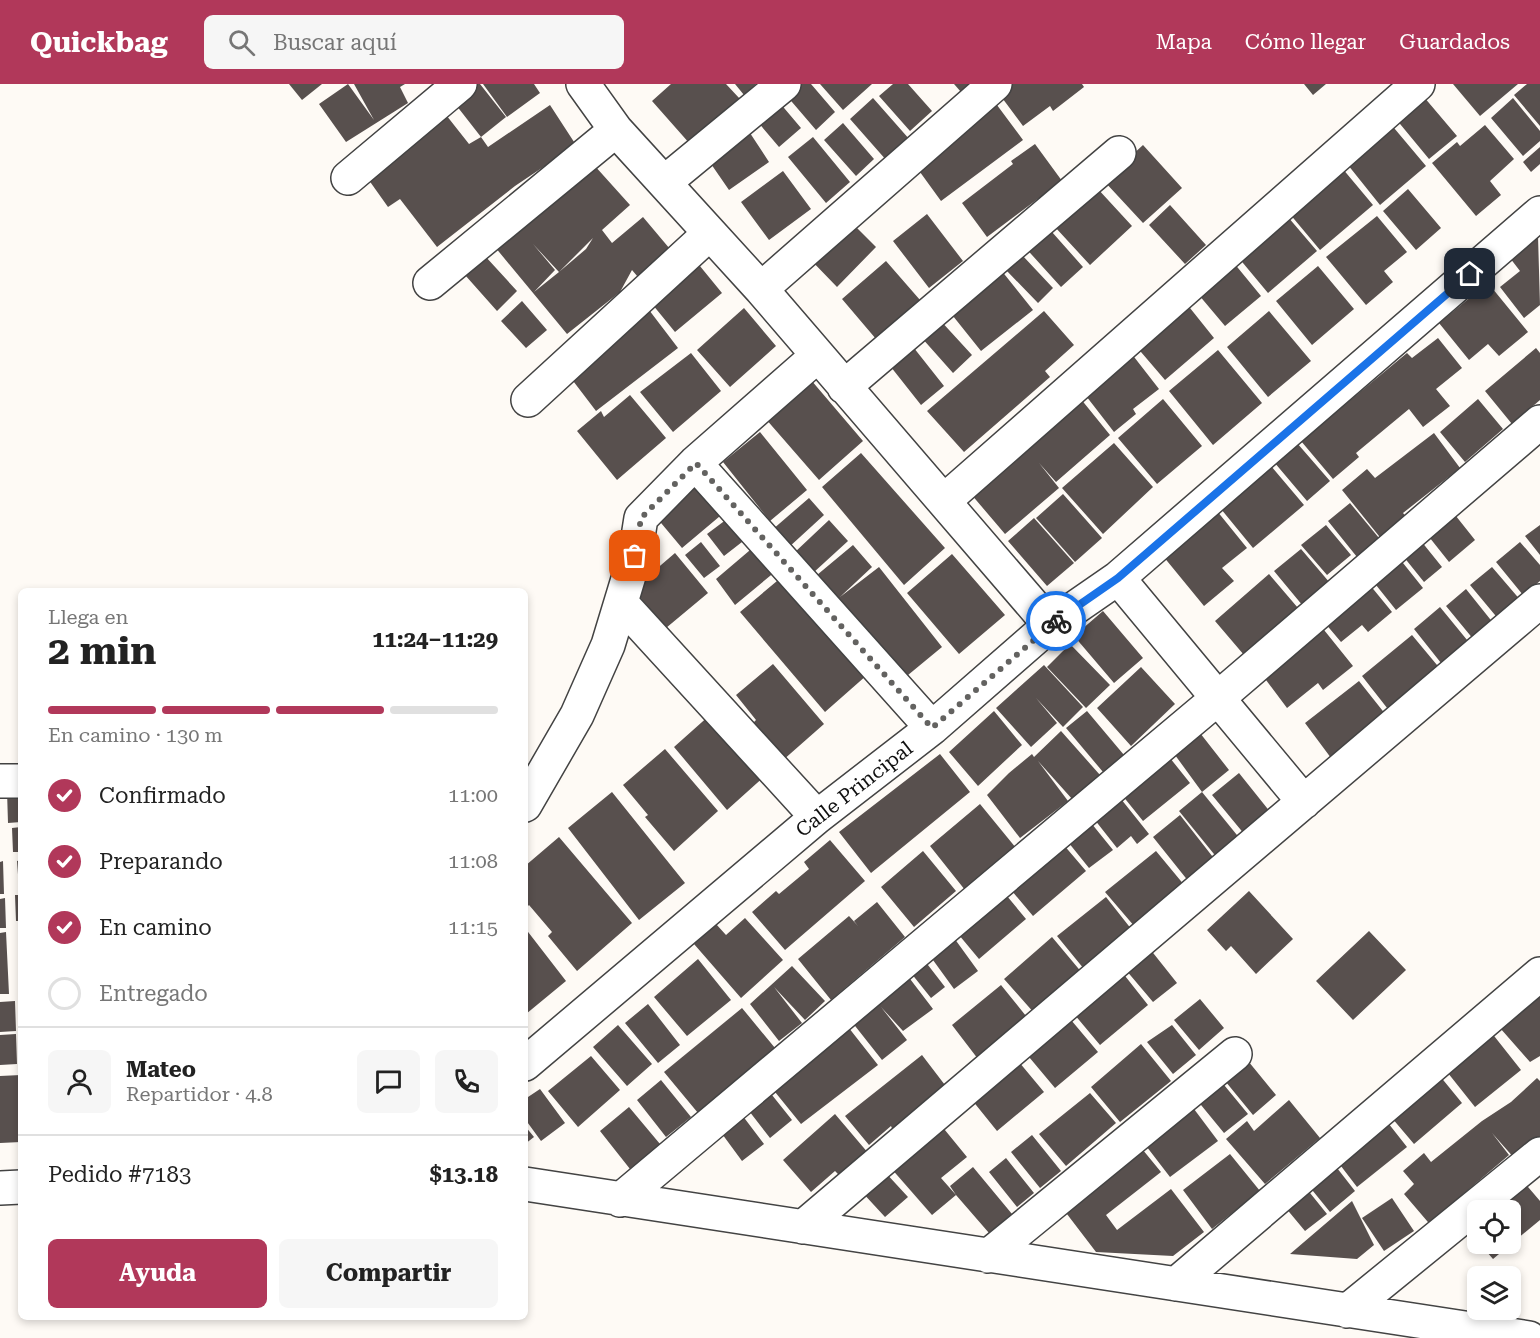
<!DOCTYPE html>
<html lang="es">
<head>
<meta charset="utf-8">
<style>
  :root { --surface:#fff; --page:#f6f6f6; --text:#222; --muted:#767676; --line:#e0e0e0; --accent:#b1385a }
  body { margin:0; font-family:"Roboto Serif",serif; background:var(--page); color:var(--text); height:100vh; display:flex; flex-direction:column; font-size:22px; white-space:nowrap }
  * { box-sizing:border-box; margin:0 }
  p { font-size:20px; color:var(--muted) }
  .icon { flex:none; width:33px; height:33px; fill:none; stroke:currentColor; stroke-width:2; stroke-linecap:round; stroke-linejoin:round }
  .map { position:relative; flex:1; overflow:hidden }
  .panel { position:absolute; left:18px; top:504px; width:510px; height:732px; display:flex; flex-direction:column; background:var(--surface); border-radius:9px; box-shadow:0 3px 9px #0003 }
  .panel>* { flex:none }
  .controls { position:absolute; left:1467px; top:1116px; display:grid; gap:12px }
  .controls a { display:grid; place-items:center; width:54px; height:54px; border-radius:9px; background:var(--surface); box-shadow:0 3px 9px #0003; font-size:30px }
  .pin { position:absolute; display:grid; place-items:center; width:51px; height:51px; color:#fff; margin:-26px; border-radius:12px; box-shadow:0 3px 9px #0006 }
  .courier { position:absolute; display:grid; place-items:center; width:60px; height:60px; margin:-30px; border:4px solid #1a73e8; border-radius:50%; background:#fff; color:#222; box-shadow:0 2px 8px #0007 }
  .head em { font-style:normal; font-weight:700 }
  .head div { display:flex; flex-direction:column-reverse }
  .head { display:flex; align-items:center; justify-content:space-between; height:102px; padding:0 30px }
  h1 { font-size:39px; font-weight:700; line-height:45px }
  .bar { display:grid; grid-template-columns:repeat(4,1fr); gap:9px 6px; align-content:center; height:72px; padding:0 30px }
  .bar i { height:8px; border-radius:4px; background:var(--line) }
  .bar .active { background:var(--accent) }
  .bar p { grid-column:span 4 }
  .line { display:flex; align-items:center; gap:15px; padding:0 30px; border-top:2px solid var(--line) }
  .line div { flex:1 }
  .round { display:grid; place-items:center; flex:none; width:63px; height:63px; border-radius:9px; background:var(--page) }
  ol { padding:0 30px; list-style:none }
  li { display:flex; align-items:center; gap:18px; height:66px }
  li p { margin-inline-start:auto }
  li .icon { padding:6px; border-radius:50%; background:var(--accent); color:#fff; stroke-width:4 }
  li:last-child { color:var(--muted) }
  li i { width:33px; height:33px; border:3px solid var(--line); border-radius:50% }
  .button { display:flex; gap:12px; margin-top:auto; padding:12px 30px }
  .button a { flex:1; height:69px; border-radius:9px; background:var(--accent); color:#fff; font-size:24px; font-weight:700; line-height:69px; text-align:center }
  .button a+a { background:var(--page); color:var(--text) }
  header { display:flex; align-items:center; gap:36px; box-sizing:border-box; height:84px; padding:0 30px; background:var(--accent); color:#fff }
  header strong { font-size:28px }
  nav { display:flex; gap:33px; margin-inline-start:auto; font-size:21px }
  .search { width:420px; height:54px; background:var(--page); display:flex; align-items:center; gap:15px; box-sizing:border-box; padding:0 21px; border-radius:9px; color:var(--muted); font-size:22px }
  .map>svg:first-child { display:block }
  .building { fill:#58504e; fill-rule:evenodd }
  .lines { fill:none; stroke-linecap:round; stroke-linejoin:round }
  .minor-casing { stroke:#434343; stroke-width:36 }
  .minor { stroke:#fff; stroke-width:33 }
  .done { stroke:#636260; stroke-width:6; stroke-dasharray:0 10.8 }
  .route { stroke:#1a73e8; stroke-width:8 }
  .labels { text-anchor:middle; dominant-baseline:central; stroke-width:6; stroke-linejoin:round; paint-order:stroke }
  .street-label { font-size:20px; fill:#101010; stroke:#fff }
</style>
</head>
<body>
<header>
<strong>Quickbag</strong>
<div class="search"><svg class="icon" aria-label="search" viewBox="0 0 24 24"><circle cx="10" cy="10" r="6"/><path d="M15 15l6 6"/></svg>Buscar aquí</div>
<nav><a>Mapa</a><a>Cómo llegar</a><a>Guardados</a></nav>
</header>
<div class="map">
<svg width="1540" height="1254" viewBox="0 0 1540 1254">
  <rect width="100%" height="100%" fill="#fefaf5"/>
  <path class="building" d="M289 0H322L302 16Z
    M348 0 374 36 354 0H405L400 3 408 19 346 58 319 20Z
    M465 0H480L506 33 481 53 449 12Z
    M483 0H534L540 9 507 33Z
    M671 0H726L740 15 690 60 652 17Z
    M735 0H756L744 11Z
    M799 0H811L835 28 816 46 786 11Z
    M820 0H872L843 26Z
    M893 0H908L932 27 910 47 879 12Z
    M954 0H971L961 8Z
    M1006 0H1082L1084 3 1053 27 1050 22 1023 42 997 7Z
    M1304 0H1326L1313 11Z
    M1453 0H1518L1480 32Z
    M1527 0H1540V42L1514 11Z
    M1418 6 1457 52 1429 75 1391 29Z
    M873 14 910 56 887 77 850 35Z
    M1513 14 1540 47V57L1523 72 1491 34Z
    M994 17 1023 56 941 117 912 77Z
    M779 18 801 44 779 63 757 37Z
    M550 21 576 61 515 102 437 163 400 115 388 123 361 85 439 22 469 60 481 53 488 63Z
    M1389 38 1426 82 1380 121 1344 76Z
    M843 39 874 75 856 92 824 56Z
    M1485 41 1514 75 1490 97 1501 111 1476 132 1432 79 1457 58 1460 62Z
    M750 49 769 78 729 106 709 77Z
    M813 53 850 98 826 119 788 73Z
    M1035 60 1065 101 1042 118 1039 114 987 153 962 119 1013 80 1011 77Z
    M1143 61 1182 104 1143 139 1104 97Z
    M1540 63V80L1531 88 1523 78Z
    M1337 78 1373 121 1320 166 1284 123Z
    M594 81 630 121 602 146 612 159 643 133 675 171 643 199 632 186 620 208 567 250 490 157ZM593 154 586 165 559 188 534 208 555 186 533 160 559 188Z
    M783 87 811 125 769 156 741 118Z
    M1097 104 1132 142 1090 181 1055 143Z
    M1408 105 1441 144 1416 166 1383 127Z
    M1170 121 1206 161 1185 180 1149 141Z
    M1282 126 1317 167 1268 209 1233 167Z
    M927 130 963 177 929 204 893 157Z
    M1377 132 1407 168 1384 187 1393 198 1366 221 1326 173Z
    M846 133 876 163 837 203 807 172Z
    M1044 139 1083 183 1061 203 1022 160Z
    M1538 152 1540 221 1524 234 1500 203 1520 187 1510 174Z
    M1022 171 1053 204 1038 219 1006 186Z
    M485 172 517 207 497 227 465 191Z
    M1229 173 1261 212 1225 242 1193 204Z
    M695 176 722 209 675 248 648 215Z
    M886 177 920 216 876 255 842 215Z
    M997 181 1033 226 981 267 945 222Z
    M1318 182 1354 225 1312 261 1276 217Z
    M1488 199 1528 248 1499 272 1488 260 1469 276 1439 239Z
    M522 217 547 246 526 264 501 237Z
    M1186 219 1214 254 1165 296 1135 261Z
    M646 222 678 264 596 327 564 285Z
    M744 224 776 262 730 303 697 266Z
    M1044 227 1074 261 1045 287 1050 293 964 368 927 327Z
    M1269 227 1311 277 1268 313 1227 263Z
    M939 235 972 271 953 289 921 253Z
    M1438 254 1462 284 1436 305 1450 322 1423 343 1409 325 1356 369 1359 373 1333 395 1301 357 1407 269 1412 274Z
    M910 259 944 302 921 321 887 278Z
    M1536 264 1540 269V316L1512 340 1485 307Z
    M1218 266 1262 319 1213 361 1169 307Z
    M691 269 721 307 673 348 640 308Z
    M1131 269 1159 305 1133 325 1136 330 1114 348 1083 308Z
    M811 296 863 357 819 396 765 334Z
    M1076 309 1110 351 1056 398 1039 379 1059 404 1005 450 965 403Z
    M630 311 666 354 617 396 577 347 601 327 604 333Z
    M1163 315 1202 362 1157 400 1118 354Z
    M1478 315 1503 345 1465 378 1440 348Z
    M760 348 807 406 770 437 723 378Z
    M1434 349 1460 384 1403 429 1409 436 1383 457 1342 406 1367 385 1375 394Z
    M1114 359 1153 403 1103 450 1062 404Z
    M1297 359 1330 397 1307 417 1274 378Z
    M861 369 945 464 904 501 822 403Z
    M1271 382 1304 421 1253 464 1221 425Z
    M695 388 726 427 682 464 651 427Z
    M1063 410 1102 454 1075 478 1036 434Z
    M809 414 824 431 788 464 772 446Z
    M1350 419 1379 454 1357 473 1328 437Z
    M1448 422 1475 456 1449 478 1422 444Z
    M1217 427 1247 464 1222 484 1234 497 1204 522 1163 472Z
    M735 429 751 451 724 472 707 450Z
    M1034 434 1074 479 1047 502 1008 457Z
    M829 436 848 457 813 489 794 469Z
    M1326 441 1351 471 1327 491 1301 461Z
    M1540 441V471L1525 452Z
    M1417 452 1442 483 1424 498 1399 467Z
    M701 458 720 482 704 494 685 471Z
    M1520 458 1540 481V497L1523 511 1496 478Z
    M756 461 776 487 735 521 716 495Z
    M853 461 872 483 840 513 879 483 942 563 902 596 839 514 817 491Z
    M1301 465 1330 499 1303 522 1274 487Z
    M675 469 708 509 666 544 633 505Z
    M1395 469 1423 504 1396 526 1368 491Z
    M952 470 1005 531 959 570 907 509Z
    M1492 483 1522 518 1500 537 1470 501Z
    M1269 490 1298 524 1244 571 1215 537Z
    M783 492 867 591 825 628 740 528Z
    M1365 495 1392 528 1368 548 1362 541 1341 558 1319 532Z
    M1466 505 1494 540 1474 556 1446 522Z
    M1440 523 1472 562 1445 584 1414 545Z
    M1103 527 1143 574 1114 599 1074 552Z
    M1316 536 1353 582 1323 606 1318 599 1287 624 1257 584Z
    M1412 551 1442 587 1391 629 1362 592Z
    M1070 560 1110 601 1086 624 1047 583Z
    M773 580 824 640 782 677 751 641 756 636 736 611Z
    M1044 581 1083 623 1063 643 1036 614 1057 639 1031 663 996 624Z
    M1141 583 1175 620 1131 662 1097 624Z
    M1359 597 1386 631 1331 674 1305 639Z
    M994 627 1022 661 978 702 949 668Z
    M1087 627 1124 671 1103 688 1066 644Z
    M711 630 766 691 727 726 674 663Z
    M1193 640 1229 686 1202 708 1167 660Z
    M1061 647 1100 691 1073 716 1038 677 1068 717 1020 754 987 711 1009 689 1032 670 1034 673Z
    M1162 664 1190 699 1143 737 1118 706Z
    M665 665 718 727 674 767 645 733 648 731 623 701Z
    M940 670 970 708 871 789 839 748Z
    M1239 689 1271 729 1245 751 1212 711Z
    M1113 705 1149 750 1137 760 1131 752 1117 764 1087 726Z
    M21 706V738L8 739 7 707Z
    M612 708 685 799 639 836 568 744Z
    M1202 708 1241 756 1218 775 1179 727Z
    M980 720 1016 764 965 806 930 762Z
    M1083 729 1113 766 1089 784 1060 748Z
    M1180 731 1216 777 1189 798 1153 753Z
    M21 743V768H13L12 744Z
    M559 753 632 839 577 887 548 852 552 848 529 821 525 825V782Z
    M1057 753 1086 787 1033 832 1012 807Z
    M830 756 865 797 785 866 752 828 776 807 779 810 809 785 804 778Z
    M923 767 956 807 914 843 881 803Z
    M1156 767 1185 802 1135 843 1105 808Z
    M21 776V804H19L17 777Z
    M3 777 4 810H0V778Z
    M1002 806 1026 835 979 875 954 845Z
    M1249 807 1293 855 1256 890 1231 862 1226 867 1207 846Z
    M15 811H21V837H16Z
    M1106 813 1132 846 1084 885 1057 852Z
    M5 814 6 844H0V815Z
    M877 818 905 853 831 916 798 875 849 832 858 842 854 837Z
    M745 834 783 876 741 914 694 860 716 840 726 851Z
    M525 844 566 897 526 930 525 928Z
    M949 847 978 887 954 905 925 865Z
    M1369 847 1406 886 1353 936 1316 897Z
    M6 848 9 910H0V849Z
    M1052 853 1083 890 1035 930 1004 895Z
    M1146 860 1177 899 1153 918 1120 879Z
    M921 872 945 903 931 914 907 884Z
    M698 875 731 916 687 952 654 913Z
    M792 882 825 917 805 936 774 903 802 939 779 957 750 920Z
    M1118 883 1148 921 1100 961 1069 924Z
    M904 887 933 925 903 947 881 923 907 956 882 976 848 933Z
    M1540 894V972L1530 978 1493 936Z
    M1001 901 1030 937 978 975 952 941Z
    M1200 915 1224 944 1199 966 1174 936Z
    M15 917 16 947 0 948V918Z
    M648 920 680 961 658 979 625 939Z
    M742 924 775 964 698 1029 664 988Z
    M1066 930 1098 968 1055 1004 1024 967Z
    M845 939 878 981 801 1040 771 1003Z
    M618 941 652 980 627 1002 593 963Z
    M1172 941 1196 971 1173 990 1147 958Z
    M1487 943 1521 986 1475 1023 1440 979Z
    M16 950 17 980 0 981V951Z
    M1141 960 1171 997 1120 1038 1091 1003Z
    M922 971 948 1005 894 1049 891 1042 869 1061 845 1032Z
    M591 972 620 1006 578 1043 548 1007Z
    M1244 972 1276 1011 1253 1031 1221 992Z
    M1019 978 1044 1008 997 1047 972 1016Z
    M1435 986 1462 1019 1414 1060 1386 1027Z
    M1215 990 1248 1030 1224 1049 1192 1010Z
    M21 991V1058L0 1059V992Z
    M1537 994 1540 997V1052L1515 1075 1492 1049 1509 1071 1461 1112 1465 1117 1433 1144 1404 1110 1414 1100 1403 1087 1424 1069 1431 1078 1482 1037 1511 1018Z
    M661 996 691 1033 666 1053 637 1016Z
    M540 1005 565 1039 541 1057 525 1035V1015Z
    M768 1006 792 1036 770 1054 746 1023Z
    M1090 1009 1116 1039 1066 1082 1039 1050Z
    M1289 1016 1320 1054 1265 1100 1226 1055 1247 1037 1254 1047Z
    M1188 1017 1218 1057 1170 1093 1140 1054Z
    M629 1023 660 1060 630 1085 600 1047Z
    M739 1027 764 1060 742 1077 717 1043Z
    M835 1030 869 1070 842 1094 835 1087 811 1108 783 1076Z
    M1381 1030 1407 1063 1357 1103 1331 1069Z
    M940 1040 967 1073 941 1094 956 1111 950 1102 973 1083 1012 1130 989 1149 956 1111 932 1131 890 1083Z
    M525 1042 534 1053 525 1060Z
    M1032 1051 1061 1087 1040 1104 1011 1068Z
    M1138 1060 1161 1088 1106 1131 1117 1146 1171 1105 1204 1148 1173 1172 1096 1168 1057 1117Z
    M1230 1070 1260 1107 1212 1145 1183 1106Z
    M1006 1074 1034 1109 1017 1123 989 1088Z
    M1330 1075 1355 1107 1330 1128 1304 1096Z
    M884 1087 908 1113 885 1133 861 1107Z
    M1523 1097 1540 1117V1136L1493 1175 1480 1160H1510V1126H1489Z
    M1302 1099 1327 1130 1305 1147 1280 1117Z
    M1392 1114 1414 1147 1384 1167 1362 1134Z
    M1352 1117 1374 1161 1357 1175 1290 1170Z"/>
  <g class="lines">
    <defs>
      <path id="minor" d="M583 0 616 46 761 205 1050 541
        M348 94 460 0
        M665 98 784 0
        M430 199 616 46
        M761 205 995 0
        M844 303 1119 69
        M528 316 709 150
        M695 379 932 644
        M944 417 1418 0
        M1118 494 1304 718
        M622 520 817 733
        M0 697H21
        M525 721 577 631 608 561 635 472 641 434 695 379 817 272
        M525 980 817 733 932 644 1050 541 1118 494 1540 129
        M525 1100 1529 1254
        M0 1104 21 1103
        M620 1116 1218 614 1540 338
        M803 1143 1540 517
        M988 1172 1235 970
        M1176 1200 1540 890
        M1347 1227 1540 1070"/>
    </defs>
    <use href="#minor" class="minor-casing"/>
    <use href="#minor" class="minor"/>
  </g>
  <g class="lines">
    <path class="done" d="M635 472 641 434 696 379 932 644 1056 537"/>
    <path class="route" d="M1056 537 1118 494 1470 190"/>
  </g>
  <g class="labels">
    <g class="street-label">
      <text transform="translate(854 705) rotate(-38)">Calle Principal</text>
    </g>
  </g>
</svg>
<div class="controls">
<a><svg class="icon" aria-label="locate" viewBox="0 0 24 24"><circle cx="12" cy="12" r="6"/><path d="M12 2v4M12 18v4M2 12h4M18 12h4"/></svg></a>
<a><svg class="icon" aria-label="layers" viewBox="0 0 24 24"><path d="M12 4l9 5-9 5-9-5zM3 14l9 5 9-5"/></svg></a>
</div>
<div class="pin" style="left:635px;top:472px;background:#ea580c"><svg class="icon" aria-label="bag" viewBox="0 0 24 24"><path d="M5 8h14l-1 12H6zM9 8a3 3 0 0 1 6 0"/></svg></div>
<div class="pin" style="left:1470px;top:190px;background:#1f2937"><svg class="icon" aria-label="home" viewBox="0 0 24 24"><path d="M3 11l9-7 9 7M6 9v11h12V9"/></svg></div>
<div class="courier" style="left:1056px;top:537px"><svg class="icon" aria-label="bike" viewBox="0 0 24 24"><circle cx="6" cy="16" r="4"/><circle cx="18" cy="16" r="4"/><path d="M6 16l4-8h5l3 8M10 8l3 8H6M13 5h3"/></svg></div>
<section class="panel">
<div class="head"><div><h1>2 min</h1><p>Llega en</p></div><em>11:24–11:29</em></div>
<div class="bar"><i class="active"></i><i class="active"></i><i class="active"></i><i></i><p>En camino · 130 m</p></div>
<ol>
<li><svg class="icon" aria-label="check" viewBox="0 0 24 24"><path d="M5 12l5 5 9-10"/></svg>Confirmado<p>11:00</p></li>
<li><svg class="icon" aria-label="check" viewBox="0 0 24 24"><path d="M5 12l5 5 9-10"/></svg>Preparando<p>11:08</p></li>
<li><svg class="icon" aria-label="check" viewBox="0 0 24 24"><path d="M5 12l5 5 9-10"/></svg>En camino<p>11:15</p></li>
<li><i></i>Entregado</li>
</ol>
<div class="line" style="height:108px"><a class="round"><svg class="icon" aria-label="person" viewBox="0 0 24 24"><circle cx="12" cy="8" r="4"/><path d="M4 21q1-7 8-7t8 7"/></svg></a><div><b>Mateo</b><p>Repartidor · 4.8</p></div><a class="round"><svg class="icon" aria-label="chat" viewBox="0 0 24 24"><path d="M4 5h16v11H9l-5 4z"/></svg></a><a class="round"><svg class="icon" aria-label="phone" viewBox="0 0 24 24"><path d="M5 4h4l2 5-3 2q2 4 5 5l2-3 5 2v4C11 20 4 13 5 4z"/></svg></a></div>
<div class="line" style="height:78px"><div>Pedido #7183</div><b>$13.18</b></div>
<div class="button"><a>Ayuda</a><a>Compartir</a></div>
</section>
</div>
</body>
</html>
